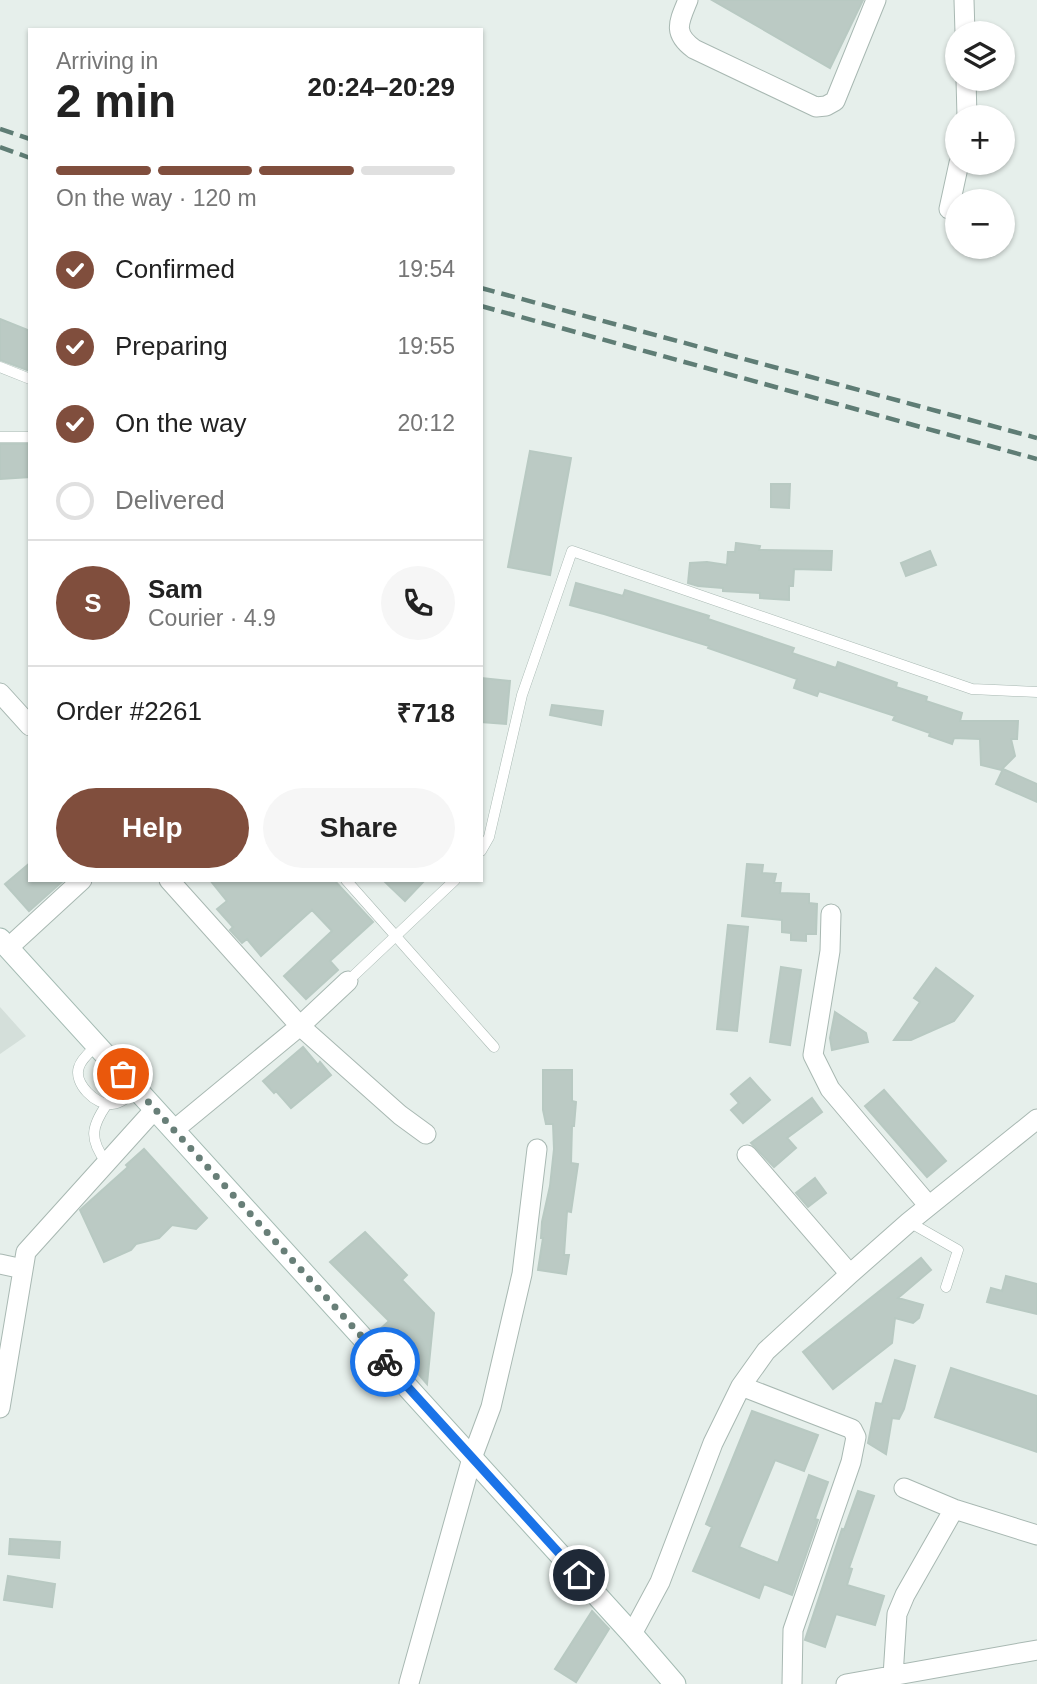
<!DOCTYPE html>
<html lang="en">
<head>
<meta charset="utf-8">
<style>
  :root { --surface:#fff; --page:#f6f6f6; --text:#222; --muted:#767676; --line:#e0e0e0; --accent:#804e3d }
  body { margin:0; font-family:Arial,sans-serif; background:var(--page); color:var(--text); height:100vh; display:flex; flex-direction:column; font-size:26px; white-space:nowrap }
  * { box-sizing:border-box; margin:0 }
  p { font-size:23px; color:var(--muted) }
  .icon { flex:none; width:38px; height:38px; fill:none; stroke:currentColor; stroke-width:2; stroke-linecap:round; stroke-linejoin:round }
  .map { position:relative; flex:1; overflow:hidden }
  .sheet { position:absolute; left:28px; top:28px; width:455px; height:854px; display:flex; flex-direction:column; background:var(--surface); border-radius:0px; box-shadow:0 2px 5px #0004 }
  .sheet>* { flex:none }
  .tools { position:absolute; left:945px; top:21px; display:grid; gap:14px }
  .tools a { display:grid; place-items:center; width:70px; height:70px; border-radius:50%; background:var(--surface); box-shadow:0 2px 5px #0004; font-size:35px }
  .pin { position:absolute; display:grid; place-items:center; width:60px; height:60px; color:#fff; margin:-30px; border:4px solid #fff; border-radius:50%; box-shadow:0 2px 7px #0007 }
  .courier { position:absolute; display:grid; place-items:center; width:70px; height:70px; margin:-35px; border:5px solid #1a73e8; border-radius:50%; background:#fff; color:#222; box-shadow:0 2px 9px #0007 }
  .headline em { font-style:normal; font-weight:700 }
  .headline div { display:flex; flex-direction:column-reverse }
  .headline { display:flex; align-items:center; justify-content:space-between; height:119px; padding:0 28px }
  h1 { font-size:46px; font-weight:700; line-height:52px }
  .bar { display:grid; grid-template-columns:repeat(4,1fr); gap:10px 7px; align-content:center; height:84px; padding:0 28px }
  .bar i { height:9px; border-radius:5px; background:var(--line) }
  .bar .current { background:var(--accent) }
  .bar p { grid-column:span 4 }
  .line { display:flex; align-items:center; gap:18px; padding:0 28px; border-top:2px solid var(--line) }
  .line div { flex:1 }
  .round { display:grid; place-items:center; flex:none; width:74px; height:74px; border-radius:37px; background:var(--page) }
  ol { padding:0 28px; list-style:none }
  li { display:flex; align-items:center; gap:21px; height:77px }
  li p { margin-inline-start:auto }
  li .icon { padding:7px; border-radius:50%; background:var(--accent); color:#fff; stroke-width:4 }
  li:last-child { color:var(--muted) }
  li i { width:38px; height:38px; border:4px solid var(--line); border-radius:50% }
  .cta { display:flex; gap:14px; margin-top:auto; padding:14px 28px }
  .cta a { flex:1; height:80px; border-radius:42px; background:var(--accent); color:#fff; font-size:28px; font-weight:700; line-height:80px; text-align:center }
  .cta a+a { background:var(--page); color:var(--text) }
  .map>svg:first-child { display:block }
  .built { fill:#d4dfda }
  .building { fill:#bbcac4; stroke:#b8c9c2; stroke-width:2 }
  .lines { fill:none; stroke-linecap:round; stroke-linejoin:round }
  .lane-casing { stroke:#a8b8b2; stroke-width:11 }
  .street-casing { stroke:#a8b8b2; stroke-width:21 }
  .secondary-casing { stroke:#a4bbb3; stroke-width:23 }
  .lane { stroke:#fff; stroke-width:10 }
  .street { stroke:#fff; stroke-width:19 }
  .secondary { stroke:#fff; stroke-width:21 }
  .rail { stroke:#5f7d75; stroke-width:4.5; stroke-dasharray:14 7; stroke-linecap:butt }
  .done { stroke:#687f78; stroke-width:7; stroke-dasharray:0 12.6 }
  .route { stroke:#1a73e8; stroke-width:9 }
</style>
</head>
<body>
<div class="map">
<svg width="1037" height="1684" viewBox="0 0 1037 1684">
  <rect width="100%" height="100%" fill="#e6efeb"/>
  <path class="built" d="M0 1007 26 1036 0 1054Z"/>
  <path class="building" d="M712 0H863L830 68Z
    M0 319 30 331V371L0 360Z
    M0 444H30V477L0 479Z
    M530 451 571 458 550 575 508 567Z
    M771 484H790L789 508 771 507Z
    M736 543 760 546 759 550 832 551 831 570 794 569 793 586H789V600L760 598V593L723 591V588L698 586 688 583 690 563 707 562 727 565 728 552H735Z
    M930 551 936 565 906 576 901 563Z
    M576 583 623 596 625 590 709 616 708 619 794 648 792 653 836 668 838 662 897 683 896 687 927 697 926 701 962 713 960 721H1018L1017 739H1011L1015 756 1001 770 981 765 980 739 954 738 952 744 929 736 930 733 893 720 895 716 819 691 817 696 794 688 797 679 708 648 709 646 604 614 570 605Z
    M481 678 510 681 506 724 481 722Z
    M552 705 603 711 601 725 550 715Z
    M1003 769 1037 784V802L996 784Z
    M30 863V880H64L29 911 5 884Z
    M747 864 763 865 762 873 776 874 774 883H781L780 893 809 894V903L817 904 816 934H806V941L791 940V933L782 932V920L742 916Z
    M210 880H334L373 922 330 961 338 970 306 999 284 976 332 931 312 910 261 956 247 939 242 943 230 930 233 927 217 909 227 901Z
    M383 880H425L405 901Z
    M728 925 748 927 737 1031 717 1029Z
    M781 967 801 970 790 1045 770 1042Z
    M936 968 973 996 954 1021 911 1040H894L920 1002 914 998Z
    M835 1012 866 1033 868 1042 832 1050 830 1038Z
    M303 1047 318 1065 320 1062 331 1075 291 1108 276 1091 274 1093 263 1081Z
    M543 1070H572V1101L576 1102 574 1126H572L571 1163 578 1164 571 1212 567 1211 564 1255H569L566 1274 538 1270 543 1238H541L542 1222 550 1186 554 1149 553 1124H546L543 1110Z
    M750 1078 770 1100 743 1123 731 1110 739 1103 731 1094Z
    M884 1090 946 1161 927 1177 865 1106Z
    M812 1098 822 1112 787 1138 796 1148 774 1167 751 1143Z
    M144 1149 207 1218 196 1229 172 1225 159 1238 136 1244 131 1250 104 1262 80 1210 128 1167 126 1165Z
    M815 1178 826 1193 808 1207 796 1193Z
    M365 1232 407 1275 402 1280 434 1313 427 1384 380 1329 389 1321 330 1262Z
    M921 1258 931 1270 898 1298 923 1305 919 1318 913 1323 895 1318 892 1343 833 1389 803 1352Z
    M1006 1276 1037 1284V1314L987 1302 991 1288 1002 1291Z
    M895 1360 915 1366 904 1409 899 1419 892 1418 886 1454 868 1443 876 1403 882 1404Z
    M951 1368 1037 1396V1452L935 1417Z
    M752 1411 818 1435 804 1471 775 1460 739 1547 778 1563 809 1475 828 1482 815 1519 818 1520 792 1595 764 1584 759 1598 693 1571 712 1527 706 1524Z
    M858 1491 874 1496 849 1568 852 1569 847 1585 884 1596 875 1625 836 1614 825 1647 805 1640 842 1529 844 1530Z
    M10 1539 60 1542 59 1558 9 1554Z
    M8 1576 55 1584 52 1607 4 1600Z
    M592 1611 609 1629 576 1682 555 1669Z"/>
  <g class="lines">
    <defs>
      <path id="lane" d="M0 367 30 379
        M0 437H30
        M481 851 489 837 522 695 572 551 972 689 1037 692
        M346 880 494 1047
        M348 981 455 880
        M97 1045C91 1051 81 1059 79 1067 73 1083 96 1106 112 1104 123 1103 129 1095 136 1089
        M106 1162C89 1139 91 1127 107 1104
        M909 1222 958 1250 946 1287"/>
      <path id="street" d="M688 0C679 22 672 33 694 49L816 107 826 106 835 101 876 0
        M964 0 965 33
        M966 79 967 117
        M949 209 959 163
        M0 693 30 726
        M169 880 300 1026 400 1115 426 1134
        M831 914 830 951 813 1055 830 1089 929 1206
        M8 948 82 880
        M174 1130 300 1026 348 981
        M747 1155 850 1274
        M0 1264 23 1269
        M741 1386 852 1429 856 1437 851 1462 793 1630 792 1684
        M0 1408 26 1252 155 1109
        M904 1488 954 1509 1037 1535
        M632 1634 660 1582 713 1443 741 1386 766 1351 850 1274 909 1222 1037 1119
        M893 1676 897 1614 905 1595 954 1509
        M409 1683 472 1458 491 1407 522 1274 537 1149
        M846 1684 1037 1650"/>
      <path id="secondary" d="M0 939 632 1634 675 1684"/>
    </defs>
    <use href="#lane" class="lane-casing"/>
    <use href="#street" class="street-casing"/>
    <use href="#secondary" class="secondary-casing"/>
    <use href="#lane" class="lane"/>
    <use href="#street" class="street"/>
    <use href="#secondary" class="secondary"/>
    <path class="rail" d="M0 129 30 139
      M0 147 30 158
      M481 288 1037 438
      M481 306 1037 459"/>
  </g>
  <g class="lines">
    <path class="done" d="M123 1074 385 1362"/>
    <path class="route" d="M385 1362 579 1575"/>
  </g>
</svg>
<div class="tools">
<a><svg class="icon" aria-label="layers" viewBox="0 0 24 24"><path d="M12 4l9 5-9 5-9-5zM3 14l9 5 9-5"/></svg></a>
<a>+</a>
<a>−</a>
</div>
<div class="pin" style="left:123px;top:1074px;background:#ea580c"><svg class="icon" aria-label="bag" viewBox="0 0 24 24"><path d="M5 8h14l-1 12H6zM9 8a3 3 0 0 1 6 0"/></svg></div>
<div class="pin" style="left:579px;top:1575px;background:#1f2937"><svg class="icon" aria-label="home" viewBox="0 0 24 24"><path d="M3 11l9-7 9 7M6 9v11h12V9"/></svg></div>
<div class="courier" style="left:385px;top:1362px"><svg class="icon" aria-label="bike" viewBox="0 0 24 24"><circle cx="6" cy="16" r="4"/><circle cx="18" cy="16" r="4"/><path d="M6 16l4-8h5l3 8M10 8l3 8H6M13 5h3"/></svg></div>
<section class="sheet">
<div class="headline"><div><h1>2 min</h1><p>Arriving in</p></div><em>20:24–20:29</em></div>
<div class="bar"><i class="current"></i><i class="current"></i><i class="current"></i><i></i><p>On the way · 120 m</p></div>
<ol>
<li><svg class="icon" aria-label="check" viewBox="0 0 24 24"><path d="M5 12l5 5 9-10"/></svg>Confirmed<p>19:54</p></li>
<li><svg class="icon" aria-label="check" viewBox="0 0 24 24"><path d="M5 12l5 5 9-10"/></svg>Preparing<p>19:55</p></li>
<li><svg class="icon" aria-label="check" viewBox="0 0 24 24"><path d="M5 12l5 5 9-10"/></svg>On the way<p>20:12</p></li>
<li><i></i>Delivered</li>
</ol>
<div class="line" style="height:126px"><b class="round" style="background:var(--accent);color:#fff">S</b><div><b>Sam</b><p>Courier · 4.9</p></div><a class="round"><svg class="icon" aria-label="phone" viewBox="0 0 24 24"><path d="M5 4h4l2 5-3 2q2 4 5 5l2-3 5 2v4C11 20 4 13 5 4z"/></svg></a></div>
<div class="line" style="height:91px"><div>Order #2261</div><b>₹718</b></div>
<div class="cta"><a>Help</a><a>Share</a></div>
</section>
</div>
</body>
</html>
